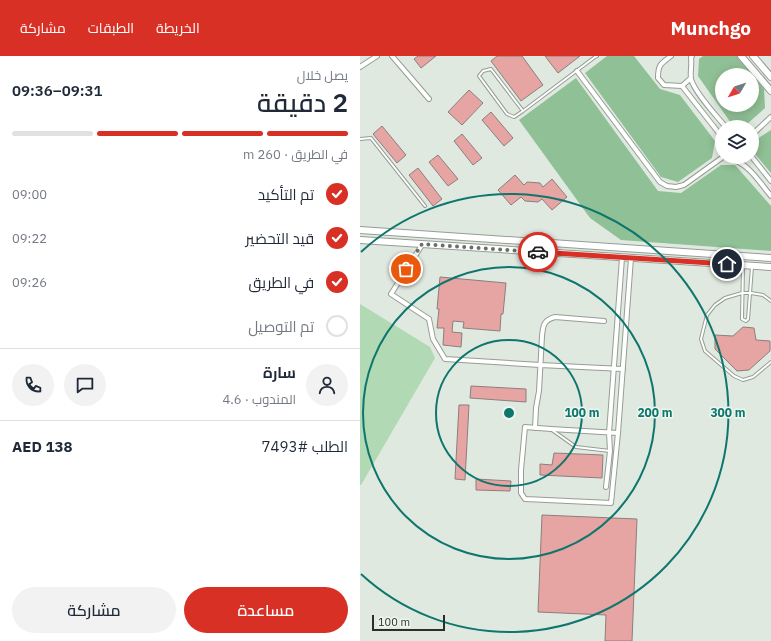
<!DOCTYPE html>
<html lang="ar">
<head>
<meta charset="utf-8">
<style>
  :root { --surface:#fff; --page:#f2f2f3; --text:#1f2937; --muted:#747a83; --line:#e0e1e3; --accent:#d93025 }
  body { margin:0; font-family:"IBM Plex Sans",Cairo,sans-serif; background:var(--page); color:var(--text); direction:rtl; height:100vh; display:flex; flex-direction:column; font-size:15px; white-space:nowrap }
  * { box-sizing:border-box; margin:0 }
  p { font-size:13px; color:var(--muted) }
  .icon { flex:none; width:22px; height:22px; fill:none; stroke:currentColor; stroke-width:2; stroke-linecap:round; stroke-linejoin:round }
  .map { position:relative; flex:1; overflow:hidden; direction:ltr }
  .side { display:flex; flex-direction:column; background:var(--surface); width:360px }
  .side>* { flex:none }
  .needle { width:26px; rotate:231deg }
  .fabs { position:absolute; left:355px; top:12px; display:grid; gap:8px }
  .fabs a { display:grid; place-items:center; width:44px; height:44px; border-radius:50%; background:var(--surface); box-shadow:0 2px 10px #0003; font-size:20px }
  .scale { position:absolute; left:12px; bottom:10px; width:73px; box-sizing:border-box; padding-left:4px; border:2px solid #2b2e2b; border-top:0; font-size:11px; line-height:14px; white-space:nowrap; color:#2b2e2b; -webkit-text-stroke:3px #edf6ee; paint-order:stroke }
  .pin { position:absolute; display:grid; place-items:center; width:34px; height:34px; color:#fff; margin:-17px; border:2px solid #fff; border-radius:50%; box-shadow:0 1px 4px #0007 }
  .courier { position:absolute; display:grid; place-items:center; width:40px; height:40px; margin:-20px; border:3px solid #d93025; border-radius:50%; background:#fff; color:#222; box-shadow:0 1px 5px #0007 }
  .overview em { font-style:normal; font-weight:600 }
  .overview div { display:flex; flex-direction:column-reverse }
  .overview { display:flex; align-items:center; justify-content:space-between; height:68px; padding:0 12px }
  h1 { font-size:26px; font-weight:600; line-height:30px }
  .bar { display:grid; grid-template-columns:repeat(4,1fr); gap:6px 4px; align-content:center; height:48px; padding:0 12px }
  .bar i { height:5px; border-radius:3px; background:var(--line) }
  .bar .on { background:var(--accent) }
  .bar p { grid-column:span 4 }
  .line { display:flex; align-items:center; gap:10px; padding:0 12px; border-top:1px solid var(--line) }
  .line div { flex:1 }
  .round { display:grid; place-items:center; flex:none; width:42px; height:42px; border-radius:21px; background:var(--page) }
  ol { padding:0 12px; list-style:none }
  li { display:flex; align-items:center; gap:12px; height:44px }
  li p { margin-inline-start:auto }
  li .icon { padding:4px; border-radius:50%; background:var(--accent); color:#fff; stroke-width:4 }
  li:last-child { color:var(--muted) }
  li i { width:22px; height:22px; border:2px solid var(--line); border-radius:50% }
  .cta { display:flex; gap:8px; margin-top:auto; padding:8px 12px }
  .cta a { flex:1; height:46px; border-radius:24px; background:var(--accent); color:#fff; font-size:16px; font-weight:600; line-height:46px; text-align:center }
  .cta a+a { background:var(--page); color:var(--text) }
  header { display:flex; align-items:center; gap:24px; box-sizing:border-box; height:56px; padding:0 20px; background:var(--accent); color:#fff }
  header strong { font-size:19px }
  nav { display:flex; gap:22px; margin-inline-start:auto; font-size:14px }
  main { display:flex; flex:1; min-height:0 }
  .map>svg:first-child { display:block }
  .green { fill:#b0d9b4 }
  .forest { fill:#90c095; fill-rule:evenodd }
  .building { fill:#e6a4a3; stroke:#8b7f7e }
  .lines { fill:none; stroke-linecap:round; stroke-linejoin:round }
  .lane-casing { stroke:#959d95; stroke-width:4 }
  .street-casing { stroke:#959d95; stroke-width:6 }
  .secondary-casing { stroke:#959d95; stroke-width:8 }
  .lane { stroke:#fff; stroke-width:2 }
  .street { stroke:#fff; stroke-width:4 }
  .secondary { stroke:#fff; stroke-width:6 }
  .done { stroke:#6a6f6a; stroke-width:4; stroke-dasharray:0 7.2 }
  .route { stroke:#d93025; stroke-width:5 }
  .ring { fill:none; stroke:#0f766e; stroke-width:2 }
  .centre { fill:#0f766e; stroke:#edf6ee; stroke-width:2 }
  .ring-label { font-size:12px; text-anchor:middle; font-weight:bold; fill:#0f766e; stroke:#edf6ee; stroke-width:3; stroke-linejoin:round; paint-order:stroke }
</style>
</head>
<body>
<header>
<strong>Munchgo</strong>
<nav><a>الخريطة</a><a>الطبقات</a><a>مشاركة</a></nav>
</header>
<main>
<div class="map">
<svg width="411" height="585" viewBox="0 0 411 585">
  <rect width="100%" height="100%" fill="#e0e9e0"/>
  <path class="green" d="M0 248 70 291 75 302 1 429H0Z"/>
  <path class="forest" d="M247 0H274L300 33 320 39 355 85 352 102 318 126 301 121 225 17Z
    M343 0H377L404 33 405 52 386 69 371 67 338 20 339 3ZM362 19H392V49H362Z
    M216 22 298 135 321 137 361 109H375L411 150V195L261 184 230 162 159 64Z
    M411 74V117L394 97 397 83Z"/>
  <path class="building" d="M58 0H76L61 12 54 3Z
    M137 0H162L183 29 161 45 131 5Z
    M185 0H220L198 17Z
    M109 34 123 47 102 69 88 56Z
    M131 56 153 82 144 90 122 64Z
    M22 70 46 99 37 107 13 78Z
    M102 78 122 102 113 109 94 85Z
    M78 99 98 123 88 130 69 106Z
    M58 112 82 143 73 150 49 119Z
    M155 119 164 129 167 126 180 127 183 131 192 123 207 141 192 154 182 143 178 146 165 145 161 141 151 149 138 134Z
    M80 221 146 227 143 258H141L140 275 103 272 104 266 93 265 92 276 102 277 101 291 83 289 84 272H77L79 253H77Z
    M383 271 394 272 396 284 410 285V295L389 314 377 315 355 293V279L373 280Z
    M111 330 166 333V346L110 342Z
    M99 349H109L105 424 95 423Z
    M194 397 243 399 242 422 180 419V408L192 409Z
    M116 423 151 425 150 435 116 434Z
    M182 459 277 463 272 585H245L246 559 178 556Z"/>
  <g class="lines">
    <defs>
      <path id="lane" d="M163 55 131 13 123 15 119 20 147 58 154 61 163 55 235 1 237 0
        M0 83 11 82 65 150
        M383 211 382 263 386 265 388 263 392 211
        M411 245 403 239 391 237H382L365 242 355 249 347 259 341 283 345 295 374 320 383 324 393 321 411 306
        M192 374 216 391 250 395"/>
      <path id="street" d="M32 0 69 43
        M311 0C301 8 298 8 298 22L304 29 322 30 358 76 362 85
        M332 0 331 1C332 9 330 16 331 23 335 37 355 58 364 69L367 71
        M0 11 17 0
        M217 15 300 126 307 130 316 131 324 129 363 101
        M322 30 331 22
        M392 81 395 76 411 61
        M362 86V93
        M367 101C373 105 378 104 384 101
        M392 101 411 125
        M373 104C389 108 400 127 411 140
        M62 189 31 238 69 263 73 283 85 303 180 309 263 313
        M175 372 176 352 179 335 182 280C183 269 184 264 195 261L244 265
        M258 377 191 373 165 371 161 414V437L165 443 251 447 258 377 271 202
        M246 431 250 395 249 377 262 202"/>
      <path id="secondary" d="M381 0 411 35
        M393 0 411 21
        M0 174 411 202
        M0 184 411 211"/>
    </defs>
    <use href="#lane" class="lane-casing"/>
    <use href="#street" class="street-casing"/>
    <use href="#secondary" class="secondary-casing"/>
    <use href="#lane" class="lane"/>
    <use href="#street" class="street"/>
    <use href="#secondary" class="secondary"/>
  </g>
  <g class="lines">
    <path class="done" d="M46 213 62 188 178 196"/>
    <path class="route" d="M178 196 367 208"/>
  </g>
  <g class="ring">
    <circle cx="149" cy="357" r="73"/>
    <circle cx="149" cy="357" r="146"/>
    <path d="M1 196A219 219 0 1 1 1 518"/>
  </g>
  <circle cx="149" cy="357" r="6" class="centre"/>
  <g class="ring-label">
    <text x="222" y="361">100 m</text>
    <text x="295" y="361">200 m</text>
    <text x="368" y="361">300 m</text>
  </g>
</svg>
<div class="fabs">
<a><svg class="needle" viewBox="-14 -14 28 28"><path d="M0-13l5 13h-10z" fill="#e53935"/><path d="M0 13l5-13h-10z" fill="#747a83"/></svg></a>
<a><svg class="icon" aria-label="layers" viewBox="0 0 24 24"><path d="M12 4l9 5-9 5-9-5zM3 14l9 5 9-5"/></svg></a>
</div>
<div class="scale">100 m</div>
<div class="pin" style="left:46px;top:213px;background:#ea580c"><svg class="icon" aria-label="bag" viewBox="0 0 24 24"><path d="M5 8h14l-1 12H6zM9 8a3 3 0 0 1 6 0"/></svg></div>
<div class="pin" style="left:367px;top:208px;background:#1f2937"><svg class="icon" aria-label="home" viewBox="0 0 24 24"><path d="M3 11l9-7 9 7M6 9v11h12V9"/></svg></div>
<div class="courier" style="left:178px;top:196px"><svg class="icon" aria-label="car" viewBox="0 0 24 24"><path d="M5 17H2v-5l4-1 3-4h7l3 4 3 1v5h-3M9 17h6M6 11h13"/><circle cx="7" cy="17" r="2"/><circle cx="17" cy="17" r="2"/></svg></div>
</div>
<section class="side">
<div class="overview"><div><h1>2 دقيقة</h1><p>يصل خلال</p></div><em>09:31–09:36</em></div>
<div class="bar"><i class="on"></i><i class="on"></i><i class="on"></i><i></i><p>في الطريق · 260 m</p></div>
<ol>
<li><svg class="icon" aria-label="check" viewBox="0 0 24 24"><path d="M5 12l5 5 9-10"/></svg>تم التأكيد<p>09:00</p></li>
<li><svg class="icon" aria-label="check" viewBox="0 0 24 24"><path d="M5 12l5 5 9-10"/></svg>قيد التحضير<p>09:22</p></li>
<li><svg class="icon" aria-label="check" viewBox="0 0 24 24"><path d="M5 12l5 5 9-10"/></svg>في الطريق<p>09:26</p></li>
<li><i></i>تم التوصيل</li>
</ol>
<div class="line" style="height:72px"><a class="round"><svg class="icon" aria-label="person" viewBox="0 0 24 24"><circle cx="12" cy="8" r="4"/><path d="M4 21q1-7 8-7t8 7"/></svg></a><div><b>سارة</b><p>المندوب · 4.6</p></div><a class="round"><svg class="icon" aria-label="chat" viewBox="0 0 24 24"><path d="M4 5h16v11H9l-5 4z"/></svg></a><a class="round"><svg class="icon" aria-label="phone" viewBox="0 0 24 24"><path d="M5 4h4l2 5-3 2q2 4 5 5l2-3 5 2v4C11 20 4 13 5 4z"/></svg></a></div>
<div class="line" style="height:52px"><div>الطلب #7493</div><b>AED 138</b></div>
<div class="cta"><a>مساعدة</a><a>مشاركة</a></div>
</section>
</main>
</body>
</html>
